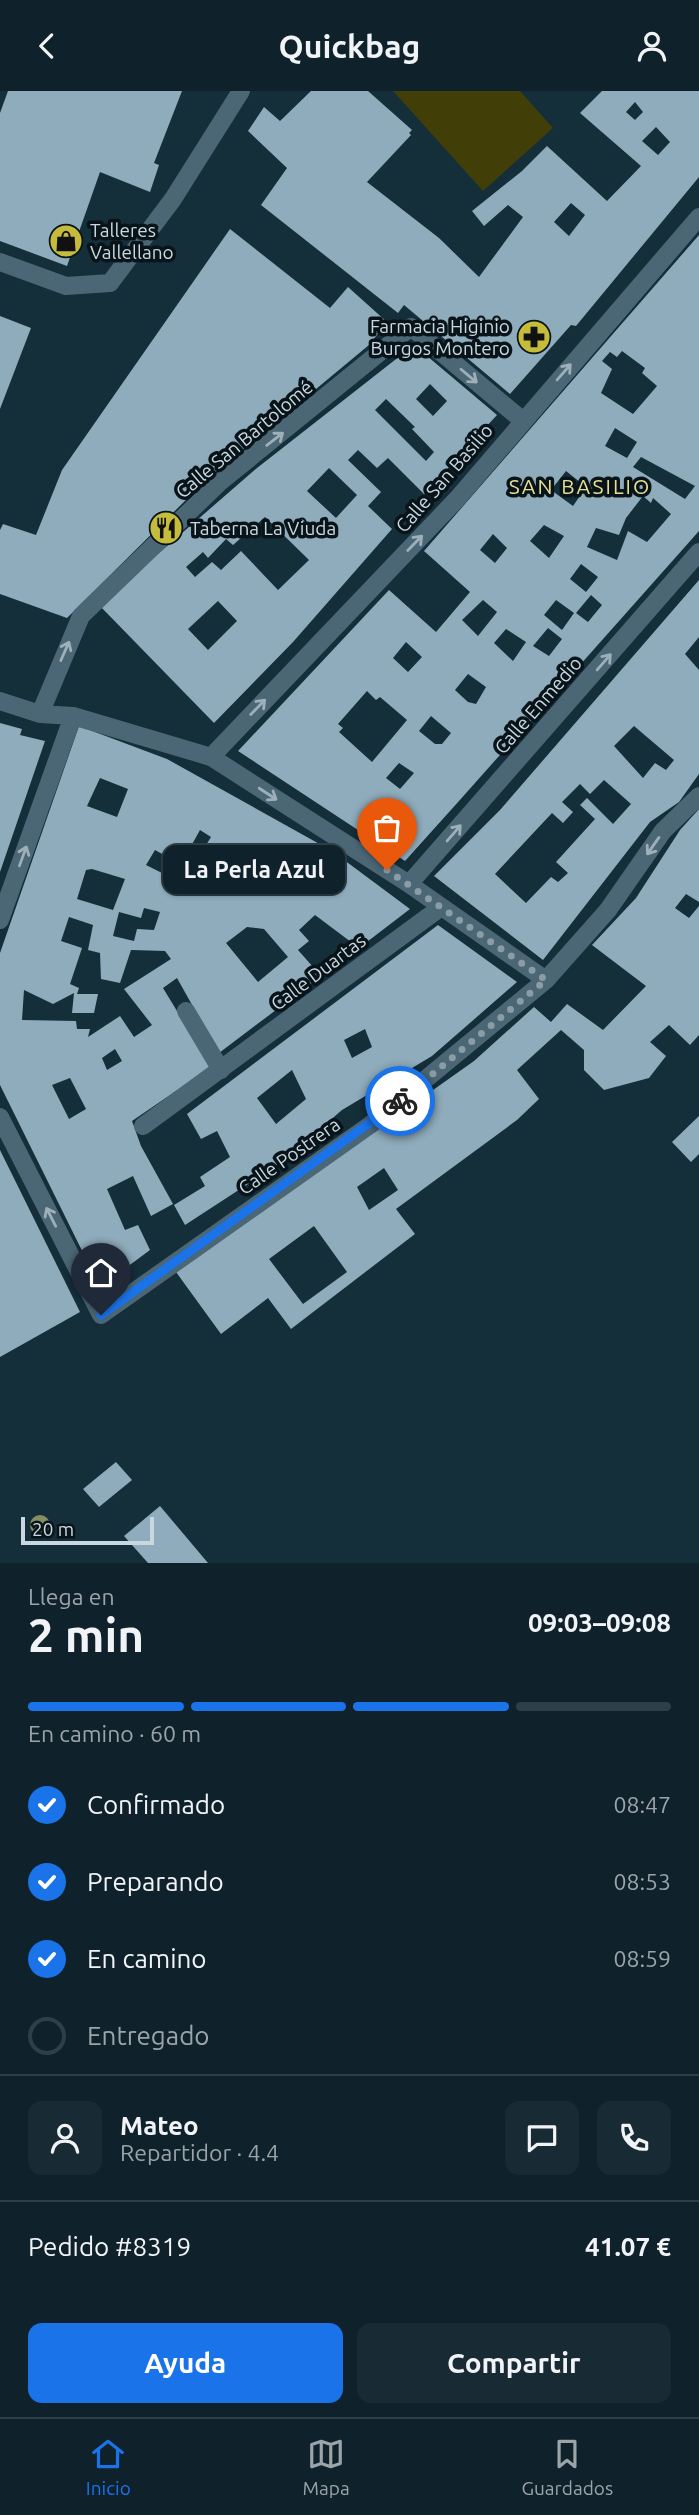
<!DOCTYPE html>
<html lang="es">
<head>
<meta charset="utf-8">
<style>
  :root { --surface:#0f222c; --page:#182a34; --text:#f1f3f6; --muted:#9ba4a9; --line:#2f3f48; --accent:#1a73e8 }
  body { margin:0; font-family:Ubuntu,sans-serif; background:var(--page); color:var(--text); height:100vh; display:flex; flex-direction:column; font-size:26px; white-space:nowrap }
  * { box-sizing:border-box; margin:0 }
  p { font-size:23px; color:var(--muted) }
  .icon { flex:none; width:38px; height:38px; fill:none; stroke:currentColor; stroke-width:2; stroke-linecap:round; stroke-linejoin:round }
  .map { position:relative; height:1472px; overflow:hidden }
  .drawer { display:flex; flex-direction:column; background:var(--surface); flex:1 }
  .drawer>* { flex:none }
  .scale { position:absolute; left:21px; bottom:18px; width:133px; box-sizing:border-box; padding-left:7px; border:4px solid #c9d8e0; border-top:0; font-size:19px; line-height:24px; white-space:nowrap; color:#c9d8e0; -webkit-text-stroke:5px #09141a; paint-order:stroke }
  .pin { position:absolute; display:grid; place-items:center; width:60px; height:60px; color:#fff; margin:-72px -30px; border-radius:50% 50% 50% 0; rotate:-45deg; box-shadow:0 0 7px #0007 }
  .pin .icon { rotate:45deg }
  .courier { position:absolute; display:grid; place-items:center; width:70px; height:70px; margin:-35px; border:5px solid #1a73e8; border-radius:50%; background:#fff; color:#222; box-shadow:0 2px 9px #0007 }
  .bubble { position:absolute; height:49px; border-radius:14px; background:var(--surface); box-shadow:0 2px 5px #0004,0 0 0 2px var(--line); font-size:23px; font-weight:600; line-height:49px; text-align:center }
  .headline em { font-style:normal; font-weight:600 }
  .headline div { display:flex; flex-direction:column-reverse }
  .headline { display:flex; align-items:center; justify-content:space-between; height:119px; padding:0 28px }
  h1 { font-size:46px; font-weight:600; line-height:52px }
  .bar { display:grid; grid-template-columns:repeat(4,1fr); gap:10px 7px; align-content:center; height:84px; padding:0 28px }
  .bar i { height:9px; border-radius:5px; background:var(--line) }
  .bar .current { background:var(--accent) }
  .bar p { grid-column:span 4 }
  .line { display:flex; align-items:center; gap:18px; padding:0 28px; border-top:2px solid var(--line) }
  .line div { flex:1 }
  .round { display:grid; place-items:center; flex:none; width:74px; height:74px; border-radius:14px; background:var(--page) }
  ol { padding:0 28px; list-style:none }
  li { display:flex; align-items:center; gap:21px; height:77px }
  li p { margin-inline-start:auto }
  li .icon { padding:7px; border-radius:50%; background:var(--accent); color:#fff; stroke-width:4 }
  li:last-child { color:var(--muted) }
  li i { width:38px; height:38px; border:4px solid var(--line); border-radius:50% }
  .action { display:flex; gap:14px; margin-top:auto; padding:14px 28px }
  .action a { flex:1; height:80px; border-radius:14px; background:var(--accent); color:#fff; font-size:28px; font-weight:600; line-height:80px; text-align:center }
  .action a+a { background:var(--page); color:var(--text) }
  header { display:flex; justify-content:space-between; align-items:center; height:91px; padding:0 28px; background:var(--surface); font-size:32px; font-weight:600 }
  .tab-bar { display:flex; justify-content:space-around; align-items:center; height:98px; border-top:2px solid var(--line); background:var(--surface); font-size:19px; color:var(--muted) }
  .tab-bar a { display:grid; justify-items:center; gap:4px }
  .tab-bar .current { color:var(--accent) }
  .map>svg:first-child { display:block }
  .green { fill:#423e08 }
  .building { fill:#8facbc; fill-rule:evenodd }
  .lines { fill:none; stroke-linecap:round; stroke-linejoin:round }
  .minor { stroke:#4b6674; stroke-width:18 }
  .tree { fill:#858d63 }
  .oneway { stroke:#9db0ba }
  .done { stroke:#8a9ca6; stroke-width:7; stroke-dasharray:0 12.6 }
  .route { stroke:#1a73e8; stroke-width:9 }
  .labels { text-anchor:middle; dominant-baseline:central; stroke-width:7; stroke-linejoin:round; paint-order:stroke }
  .poi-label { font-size:19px; fill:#c9d8e0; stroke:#09141a; text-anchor:start }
  .street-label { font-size:19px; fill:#c9d8e0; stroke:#09141a }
  .neighbourhood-label { font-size:21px; letter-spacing:2px; fill:#e5df90; stroke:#09141a }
</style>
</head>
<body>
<header><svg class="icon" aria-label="back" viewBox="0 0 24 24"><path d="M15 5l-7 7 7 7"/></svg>Quickbag<svg class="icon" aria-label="person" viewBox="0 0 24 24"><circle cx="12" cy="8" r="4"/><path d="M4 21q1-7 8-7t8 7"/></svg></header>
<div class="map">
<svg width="699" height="1472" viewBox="0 0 699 1472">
  <rect width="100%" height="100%" fill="#142e3a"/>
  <path class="green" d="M393 0H520L553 37 483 100Z"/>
  <path class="building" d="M8 0H182L154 72 159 74 150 101 100 81 67 175 0 150V22Z
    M311 0H368L412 39 409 42 411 44 367 91 439 147 479 186 523 126 508 114 484 135 472 120 522 80 547 55 607 110 641 75 580 22 602 0H699V86L576 235 571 234 510 303 404 214 398 222 261 114 287 77 248 40 264 16 280 30ZM635 11 643 21 635 29 626 21ZM656 36 670 51 658 64 642 50ZM571 112 585 124 569 145 554 131Z
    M230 138 330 217 348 196 387 231 369 254 204 391 67 527 0 503V439L3 433 36 444 62 379Z
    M699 144V440L459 710 405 770 238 660 389 499 436 541 470 501 424 460ZM622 260 645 277 642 282 657 295 633 323 601 302 612 278 602 270 610 261 617 266ZM615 337 637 351 627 367 605 355ZM641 366 695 395 685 408 633 376ZM566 380 586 396 573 415 551 399ZM643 405 651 412 653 407 671 423 647 451 628 440 617 469 587 456 596 437 619 444 626 427ZM544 434 564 445 549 467 530 450ZM493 443 507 457 495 472 480 459ZM581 473 598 486 586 501 570 488ZM591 504 602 514 588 531 576 522ZM483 509 497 521 478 545 462 529ZM556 509 574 522 562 539 544 524ZM548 537 562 548 549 565 533 555ZM506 538 526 551 513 570 494 552ZM406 551 422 566 408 581 393 567ZM468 583 486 596 476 613 468 611 455 599ZM367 600 376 609 380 606 407 629 372 671 339 641 343 637 338 633ZM431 625 451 642 442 653H435L419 640ZM399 672 414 682 400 698 386 687Z
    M0 225 31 237 0 318Z
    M414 254 497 324 424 403 388 367 377 377 358 359 348 369 381 401 368 415 392 438 293 551 214 632 99 514 257 377ZM430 293 447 310 433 325 416 308ZM386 308 415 336 412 338 434 361 426 370 375 319ZM329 377 357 404 336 427 307 400ZM265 426 309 469 278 499 241 460 221 479 212 471 195 486 186 476 203 461 208 467 226 448 233 454ZM218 510 237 530 208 559 188 538Z
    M699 489V546L685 563 699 579V683L679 711 650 731 543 869 434 785 500 719ZM634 635 674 669 666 679 655 672 643 687 614 655ZM604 689 631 713 613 733 587 707 580 714 595 728 556 771 568 782 558 791 551 786 526 812 495 783 552 722 563 732 573 721 562 711 580 693 590 703Z
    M0 632 22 638 20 644 45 650 0 781Z
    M79 635 167 668 332 760 410 818 359 857 315 824 299 839 309 850 298 859 321 885 219 962 177 887 163 897 211 976 132 1030 141 1055 173 1113 151 1125 133 1085 107 1098 125 1139 138 1134 150 1159 100 1196 0 994V862ZM100 687 128 698 117 726 87 715ZM200 739 211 746 200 764 190 757ZM155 759 173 769 164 783 146 774ZM92 778 125 788 113 819 77 808 86 779ZM144 817 160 821 154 839 137 838 134 850 113 845 119 821 141 827ZM69 826 93 834 88 859 100 862 101 888 120 892 131 859 165 860 171 868 124 898 152 934 134 946 120 925 88 946 90 938H77L76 930 22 929 24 899 53 913 74 902 72 922H94L98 903H77L79 897 70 893 82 857 61 850ZM247 836 264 838 288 866 258 891 226 852ZM115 958 122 970 107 979 102 967ZM70 987 86 1018 69 1028 52 994Z
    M699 718V811L686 803 675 817 689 827 699 815V944L690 954 669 934 650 951 666 965 649 987 604 999 584 979V959L561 939 517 979 539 1008 517 1029 396 1118 415 1143 291 1238 268 1207 221 1243 176 1181 474 970 534 916 551 931 567 913 603 939 646 895 592 854 636 807 680 739ZM384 1077 398 1099 369 1119 357 1096ZM314 1135 347 1181 303 1213 269 1168Z
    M438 834 517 891 432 965 342 1019 283 1070 185 1134 174 1114 205 1095 200 1086 230 1066 217 1040 201 1048 187 1023ZM365 938 372 956 352 967 344 949ZM292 979 306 1008 276 1033 257 1007Z
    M699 1025V1063L691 1071 672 1051Z
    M0 1059 80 1221 0 1266Z
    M116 1371 132 1389 99 1416 83 1398Z
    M160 1415 208 1472H148L124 1445Z"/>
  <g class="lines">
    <path class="minor" d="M0 171 66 195 110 192 173 108 241 0
      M0 610 40 623 73 625 211 666 409 793 546 889
      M40 623 81 525 220 391 411 236 522 329
      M211 666 457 408 699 126
      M409 793 699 461
      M0 829 73 625
      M186 920 221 979
      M0 1026 101 1224 370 1034 546 889 608 819 663 740 699 705
      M143 1035 440 817"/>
  </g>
  <circle class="tree" cx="40" cy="1434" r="10"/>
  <defs><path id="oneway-shaft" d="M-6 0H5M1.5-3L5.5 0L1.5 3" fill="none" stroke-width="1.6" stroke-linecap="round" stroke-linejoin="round" transform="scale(1.75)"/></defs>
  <g class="oneway">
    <use href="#oneway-shaft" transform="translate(564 281) rotate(-49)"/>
    <use href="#oneway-shaft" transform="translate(469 285) rotate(40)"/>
    <use href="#oneway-shaft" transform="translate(275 348) rotate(-38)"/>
    <use href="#oneway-shaft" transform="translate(415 452) rotate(-46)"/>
    <use href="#oneway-shaft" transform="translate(65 560) rotate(-66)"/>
    <use href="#oneway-shaft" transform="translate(604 571) rotate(-49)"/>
    <use href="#oneway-shaft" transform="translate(258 616) rotate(-46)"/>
    <use href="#oneway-shaft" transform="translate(268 703) rotate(33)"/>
    <use href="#oneway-shaft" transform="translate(454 742) rotate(-49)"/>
    <use href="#oneway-shaft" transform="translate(653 755) rotate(125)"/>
    <use href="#oneway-shaft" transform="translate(23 765) rotate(-70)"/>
    <use href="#oneway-shaft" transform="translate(51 1126) rotate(-117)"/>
  </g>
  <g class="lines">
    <path class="done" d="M387 779 546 889 400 1010"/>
    <path class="route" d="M101 1224 400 1010"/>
  </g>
  <defs>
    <symbol id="shop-disc" viewBox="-11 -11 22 22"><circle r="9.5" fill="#c6bc3c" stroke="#09141a"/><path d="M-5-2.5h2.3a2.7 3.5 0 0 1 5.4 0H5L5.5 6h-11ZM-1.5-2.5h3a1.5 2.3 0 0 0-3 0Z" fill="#111"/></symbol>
    <symbol id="pharmacy-disc" viewBox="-11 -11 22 22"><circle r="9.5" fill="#c6bc3c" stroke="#09141a"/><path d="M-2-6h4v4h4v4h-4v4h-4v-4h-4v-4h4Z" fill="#111"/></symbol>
    <symbol id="restaurant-disc" viewBox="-11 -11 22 22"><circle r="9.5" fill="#c6bc3c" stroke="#09141a"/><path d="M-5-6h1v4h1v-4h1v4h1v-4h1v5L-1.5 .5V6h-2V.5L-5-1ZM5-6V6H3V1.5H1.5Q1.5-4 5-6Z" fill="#111"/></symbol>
  </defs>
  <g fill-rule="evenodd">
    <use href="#shop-disc" x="47" y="131" width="38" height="38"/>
    <use href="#pharmacy-disc" x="515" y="227" width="38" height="38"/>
    <use href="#restaurant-disc" x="147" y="418" width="38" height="38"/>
  </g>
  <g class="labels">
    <g class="poi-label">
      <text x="90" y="139">Talleres<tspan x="90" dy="22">Vallellano</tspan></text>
      <text x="510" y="235" text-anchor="end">Farmacia Higinio<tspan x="510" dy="22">Burgos Montero</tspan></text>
      <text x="190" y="437">Taberna La Viuda</text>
    </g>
    <g class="street-label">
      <text transform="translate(244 348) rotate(-40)">Calle San Bartolomé</text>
      <text transform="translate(444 387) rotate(-49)">Calle San Basilio</text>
      <text transform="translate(538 614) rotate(-49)">Calle Enmedio</text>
      <text transform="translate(318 881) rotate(-37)">Calle Duartas</text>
      <text transform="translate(289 1065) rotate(-35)">Calle Postrera</text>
    </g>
    <g class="neighbourhood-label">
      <text x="580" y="395">SAN BASILIO</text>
    </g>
  </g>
</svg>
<div class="scale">20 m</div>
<div class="pin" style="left:387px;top:779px;background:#ea580c"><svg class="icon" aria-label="bag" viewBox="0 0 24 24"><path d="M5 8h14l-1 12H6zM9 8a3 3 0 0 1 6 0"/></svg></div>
<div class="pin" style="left:101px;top:1224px;background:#1f2937"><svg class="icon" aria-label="home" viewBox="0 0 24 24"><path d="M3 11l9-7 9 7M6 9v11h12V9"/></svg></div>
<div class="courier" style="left:400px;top:1010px"><svg class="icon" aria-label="bike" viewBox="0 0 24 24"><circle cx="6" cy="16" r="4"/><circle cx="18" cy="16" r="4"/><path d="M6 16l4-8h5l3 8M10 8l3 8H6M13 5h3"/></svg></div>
<div class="bubble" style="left:163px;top:754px;width:182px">La Perla Azul</div>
</div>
<section class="drawer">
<div class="headline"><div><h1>2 min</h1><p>Llega en</p></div><em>09:03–09:08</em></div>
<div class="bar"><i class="current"></i><i class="current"></i><i class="current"></i><i></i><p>En camino · 60 m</p></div>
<ol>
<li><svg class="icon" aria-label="check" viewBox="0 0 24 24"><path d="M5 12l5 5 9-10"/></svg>Confirmado<p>08:47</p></li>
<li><svg class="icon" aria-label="check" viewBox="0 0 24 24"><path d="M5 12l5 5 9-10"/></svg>Preparando<p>08:53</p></li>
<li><svg class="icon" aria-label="check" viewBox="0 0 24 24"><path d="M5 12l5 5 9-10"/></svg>En camino<p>08:59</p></li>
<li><i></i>Entregado</li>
</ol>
<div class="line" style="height:126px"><a class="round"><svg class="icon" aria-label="person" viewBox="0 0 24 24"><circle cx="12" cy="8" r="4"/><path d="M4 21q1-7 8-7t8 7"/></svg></a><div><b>Mateo</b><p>Repartidor · 4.4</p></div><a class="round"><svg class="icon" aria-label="chat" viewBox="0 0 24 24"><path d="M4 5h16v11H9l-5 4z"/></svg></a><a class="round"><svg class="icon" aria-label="phone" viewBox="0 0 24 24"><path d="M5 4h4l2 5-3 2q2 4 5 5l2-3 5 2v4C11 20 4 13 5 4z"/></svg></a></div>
<div class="line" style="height:91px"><div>Pedido #8319</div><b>41.07 €</b></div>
<div class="action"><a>Ayuda</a><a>Compartir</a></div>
</section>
<nav class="tab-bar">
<a class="current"><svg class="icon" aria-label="home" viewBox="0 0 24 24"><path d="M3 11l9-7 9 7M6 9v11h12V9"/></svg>Inicio</a>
<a><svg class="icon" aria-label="map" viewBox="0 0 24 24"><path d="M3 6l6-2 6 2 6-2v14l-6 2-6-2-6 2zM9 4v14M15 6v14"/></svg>Mapa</a>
<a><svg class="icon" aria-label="saved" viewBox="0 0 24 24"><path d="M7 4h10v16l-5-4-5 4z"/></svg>Guardados</a>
</nav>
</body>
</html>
